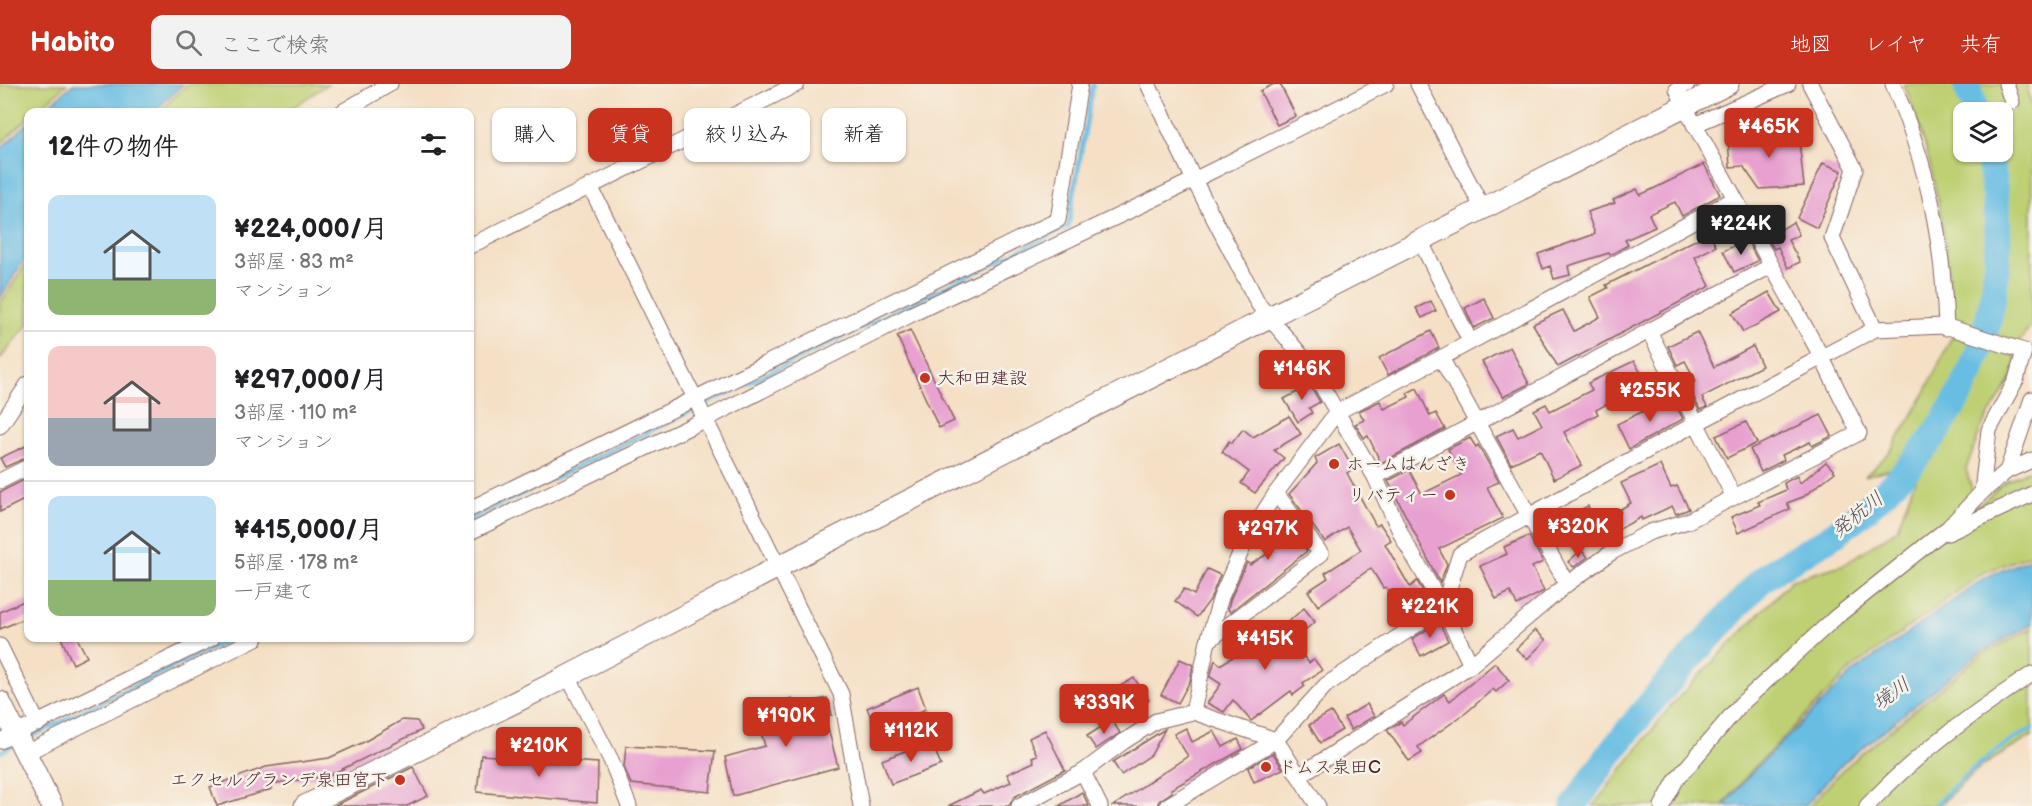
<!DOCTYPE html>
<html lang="ja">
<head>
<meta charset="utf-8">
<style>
	body { margin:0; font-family:"Balsamiq Sans","Klee One",sans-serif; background:#f2f2f2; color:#202124; height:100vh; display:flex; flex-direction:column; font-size:22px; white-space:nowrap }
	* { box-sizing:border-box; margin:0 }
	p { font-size:20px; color:#757577 }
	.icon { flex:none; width:33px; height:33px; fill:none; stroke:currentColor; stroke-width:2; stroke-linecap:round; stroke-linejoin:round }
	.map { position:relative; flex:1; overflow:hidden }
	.sheet { position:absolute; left:24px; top:24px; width:450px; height:534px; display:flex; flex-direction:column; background:#fff; border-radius:12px; box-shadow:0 2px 4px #0004 }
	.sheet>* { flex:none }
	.top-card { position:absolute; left:492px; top:24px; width:570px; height:54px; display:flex; gap:12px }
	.buttons { position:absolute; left:1953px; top:18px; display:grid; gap:12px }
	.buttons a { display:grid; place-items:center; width:60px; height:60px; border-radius:12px; background:#fff; box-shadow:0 2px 4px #0004; font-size:30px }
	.price { position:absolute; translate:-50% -51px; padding:0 14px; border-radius:6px; background:#c8321e; color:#fff; font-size:20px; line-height:39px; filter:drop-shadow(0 2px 3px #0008) }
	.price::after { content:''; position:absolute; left:50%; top:36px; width:18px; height:14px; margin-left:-9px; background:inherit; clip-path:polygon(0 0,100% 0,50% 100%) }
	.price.on { background:#222; color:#fff }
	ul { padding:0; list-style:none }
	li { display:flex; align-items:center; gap:18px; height:150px; padding:0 24px }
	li+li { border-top:2px solid #e0e0e0 }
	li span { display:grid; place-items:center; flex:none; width:168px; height:120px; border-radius:12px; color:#555 }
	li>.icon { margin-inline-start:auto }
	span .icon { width:72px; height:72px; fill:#fffc; stroke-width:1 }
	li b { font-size:26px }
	h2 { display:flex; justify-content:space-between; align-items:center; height:72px; padding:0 24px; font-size:26px }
	.pill { padding:0 21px; border-radius:12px; background:#fff; box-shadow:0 2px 4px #0004; font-size:21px; line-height:54px }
	.pill.on { background:#c8321e; color:#fff }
	header { display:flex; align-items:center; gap:36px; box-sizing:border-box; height:84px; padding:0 30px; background:#c8321e; color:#fff }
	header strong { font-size:28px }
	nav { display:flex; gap:33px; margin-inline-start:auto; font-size:21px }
	.search { width:420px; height:54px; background:#f2f2f2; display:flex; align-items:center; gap:15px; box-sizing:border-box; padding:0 21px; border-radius:12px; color:#757577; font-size:22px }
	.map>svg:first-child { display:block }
	.green { fill:#bed073; stroke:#84784f; stroke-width:1.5; fill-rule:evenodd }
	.water { fill:#67bde3; stroke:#586e87; stroke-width:1.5 }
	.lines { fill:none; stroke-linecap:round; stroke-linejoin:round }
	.stream { stroke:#67bde3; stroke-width:4.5 }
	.river { stroke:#67bde3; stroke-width:27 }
	.building { fill:#e8a0d0 }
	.street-casing { stroke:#866361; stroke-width:17 }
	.secondary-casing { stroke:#866361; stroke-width:23 }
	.street { stroke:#fff; stroke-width:15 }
	.secondary { stroke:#fff; stroke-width:21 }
	.poi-dot { fill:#c8321e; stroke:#f7f3e8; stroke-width:2 }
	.labels { text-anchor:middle; stroke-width:5; stroke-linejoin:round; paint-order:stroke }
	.poi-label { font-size:18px; fill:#4a1f2b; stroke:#f7f3e8; text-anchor:start }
	.water-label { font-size:20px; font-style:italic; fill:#534e62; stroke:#f7f3e8 }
</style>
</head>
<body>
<header>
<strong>Habito</strong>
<div class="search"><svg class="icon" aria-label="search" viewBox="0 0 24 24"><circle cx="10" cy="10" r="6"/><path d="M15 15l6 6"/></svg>ここで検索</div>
<nav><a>地図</a><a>レイヤ</a><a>共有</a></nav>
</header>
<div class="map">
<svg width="2032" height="722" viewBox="0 0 2032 722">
	<rect width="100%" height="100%" fill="#f7f3e8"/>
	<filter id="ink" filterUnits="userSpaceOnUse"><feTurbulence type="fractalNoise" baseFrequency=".0167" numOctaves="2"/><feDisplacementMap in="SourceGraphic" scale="12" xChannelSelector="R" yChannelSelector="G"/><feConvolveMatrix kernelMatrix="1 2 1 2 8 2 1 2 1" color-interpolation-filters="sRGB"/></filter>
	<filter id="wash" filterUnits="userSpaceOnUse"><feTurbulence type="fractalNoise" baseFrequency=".008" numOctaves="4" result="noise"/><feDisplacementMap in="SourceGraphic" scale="24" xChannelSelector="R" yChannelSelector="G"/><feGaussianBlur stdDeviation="1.35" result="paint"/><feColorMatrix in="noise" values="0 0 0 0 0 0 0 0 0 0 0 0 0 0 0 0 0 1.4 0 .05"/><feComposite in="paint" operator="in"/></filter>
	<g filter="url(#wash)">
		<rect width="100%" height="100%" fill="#f5e0c6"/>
		<g class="green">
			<path d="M0,0H67L35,28H28V34L0,60Z"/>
			<path d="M188,0H328L286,28H159Z"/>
			<path d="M1904,0H2027L2032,26V241L2019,258L1952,238C1948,156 1935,76 1904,0ZM1964,28H2002V68H1964Z"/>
			<path d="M28,176V240L0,275V220Z"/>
			<path d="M1952,252L1975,259L1941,325L1904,381L1865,392L1890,368L1922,315Z"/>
			<path d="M1993,264L2017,273L2012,294L1982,342L1966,385L1977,423L2006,397L2032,385V470L1983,489L1851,585L1752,686L1722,722H1593L1674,618L1792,496L1845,480L1897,445L1915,396L1969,315Z"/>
			<path d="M2032,544V652L1980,683L1938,722H1810L1842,686L1981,571Z"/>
		</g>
		<g class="water">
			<path d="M73,0H183L154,28H41Z"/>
			<path d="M28,39V169L0,214V65Z"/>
			<path d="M2032,474V540L1979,569L1839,683L1805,722H1724L1753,687L1853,588L1986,493Z"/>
		</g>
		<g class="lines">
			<g class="stream">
				<path d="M470,435L1068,143L1093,0"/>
				<path d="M24,656L232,554"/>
				<path d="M0,668L14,661"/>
				<path d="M1934,722C1963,692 1995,664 2032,645"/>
			</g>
			<g class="river">
				<path d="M1966,0L1976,28"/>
				<path d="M1574,722C1614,659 1665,600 1716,546C1731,530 1746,511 1762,496C1783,478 1812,466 1835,450C1963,355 2023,227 1988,68"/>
			</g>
		</g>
		<g id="blocks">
			<g class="building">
				<path d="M1274,0H1280L1296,32L1277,41L1260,7Z"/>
				<path d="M1798,48L1804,102L1759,105L1743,82L1730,83L1728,55Z"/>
				<path d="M1823,79L1842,87L1817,144L1797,134Z"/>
				<path d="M1704,80L1720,111L1682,132L1675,118L1649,130L1655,143L1625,156L1628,161L1610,171L1609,169L1568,182L1570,191L1554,195L1550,182L1543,185L1538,170L1595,150L1587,128L1615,119L1613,116L1637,105L1640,111L1655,104Z"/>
				<path d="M1793,138L1799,151L1788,156L1800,178L1788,184L1778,163L1774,165L1767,154Z"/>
				<path d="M1709,149L1716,162L1695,173L1710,202L1558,283L1533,240L1563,226L1574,247L1600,233L1590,213L1608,204L1606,201Z"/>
				<path d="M1747,156L1758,177L1734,188L1723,167Z"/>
				<path d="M1769,208L1781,228L1743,248L1732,229Z"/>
				<path d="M1484,214L1494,234L1474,244L1465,224Z"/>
				<path d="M1431,217L1436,227L1422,234L1416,224Z"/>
				<path d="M910,246L954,337L939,344L897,252Z"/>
				<path d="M1431,247L1439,264L1388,291L1379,274Z"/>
				<path d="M1697,248L1714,283L1753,262L1762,282L1702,313L1707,323L1700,326L1688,301L1696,297L1685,277L1677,281L1668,262Z"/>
				<path d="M1510,263L1529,300L1503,313L1482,278Z"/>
				<path d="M1634,277L1646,298L1596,326L1598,330L1564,348L1582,381L1554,395L1540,366L1511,380L1496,352L1513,344L1518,353L1542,341L1534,326L1546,320L1550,327L1592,306L1588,299Z"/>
				<path d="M1306,294L1320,318L1309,324L1312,329L1298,338L1284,315L1301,306L1297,299Z"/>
				<path d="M1417,304L1430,332L1436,329L1445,345L1381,379L1368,352L1364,354L1355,340L1364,336L1359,327L1380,317L1384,325L1409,313L1407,309Z"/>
				<path d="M1672,313L1683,335L1629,365L1617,340Z"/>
				<path d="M1821,331L1832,352L1812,362L1810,358L1782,371L1784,376L1761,388L1750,365Z"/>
				<path d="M1289,332L1301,350L1274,366L1284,374L1255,409L1241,399L1249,388L1222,368L1229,357L1232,359L1243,345L1253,353Z"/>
				<path d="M1746,338L1757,359L1727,374L1716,352Z"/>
				<path d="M1470,354L1476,363L1478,361L1499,398L1487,403L1503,434L1439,465L1447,480L1440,499L1388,397L1409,386L1422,410L1461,391L1448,365Z"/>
				<path d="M1339,360L1353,385L1347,389L1376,442L1380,440L1391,456L1385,460L1410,503L1417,497L1428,516L1409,530L1386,503L1383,504L1371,484L1318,522L1308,507L1328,494L1325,489L1361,466L1347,443L1325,458L1289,410L1317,379L1315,374Z"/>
				<path d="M28,361V373L5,383L0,374Z"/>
				<path d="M1826,378L1835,388L1803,413L1787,419L1790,425L1738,449L1731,433L1760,421L1758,418L1786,406L1784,399L1797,392L1800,399Z"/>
				<path d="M1660,381L1671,404L1677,402L1689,425L1676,430L1672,422L1642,436L1641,433L1614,448L1609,439L1621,428L1619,426L1631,419L1621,399Z"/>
				<path d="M28,394V414L0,428V408Z"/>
				<path d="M1588,422L1597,440L1556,461L1546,442Z"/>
				<path d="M1281,433L1307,467L1230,528L1228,525L1230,516L1247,478L1250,481L1270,468L1259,454L1264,446Z"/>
				<path d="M1529,452L1543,478L1532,483L1544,507L1517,521L1510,508L1496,515L1480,482L1507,470L1504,463Z"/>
				<path d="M1581,466L1588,473L1574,483L1568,478Z"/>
				<path d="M1207,485L1220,491L1210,516L1197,533L1175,517L1184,505L1194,511Z"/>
				<path d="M28,515V533L0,545V528Z"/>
				<path d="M1304,524L1315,538L1291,557L1309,579L1314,575L1322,586L1303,599L1305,602L1293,611L1291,607L1251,637L1233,616L1224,628L1207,619L1221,600L1210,593L1215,576L1220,581L1253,560L1257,565Z"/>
				<path d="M1439,538L1448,557L1421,572L1412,555Z"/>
				<path d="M1535,546L1546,556L1527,575L1516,565Z"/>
				<path d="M61,554H77L87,573L73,580Z"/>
				<path d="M1180,575L1193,581L1190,597L1178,619L1161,611Z"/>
				<path d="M1495,579L1509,596L1496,608L1493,605L1467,628L1418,663L1422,669L1409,677L1387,646L1401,638L1403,641L1444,610L1450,617Z"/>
				<path d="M1134,594L1149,616L1118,635L1103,612Z"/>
				<path d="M918,603L926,625L876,646L867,624Z"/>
				<path d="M792,614L794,621L827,614L832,631L825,632L838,683L733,712L725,673L765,662L758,638L772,634L768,622Z"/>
				<path d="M1367,620L1374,632L1351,646L1344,634Z"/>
				<path d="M1331,628L1342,646L1320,659L1309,641Z"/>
				<path d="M402,636L417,637L422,646L328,692L270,700L272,705L217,722L210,703L266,683L329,674L364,658Z"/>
				<path d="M1112,636L1120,649L1096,665L1087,652Z"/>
				<path d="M1186,644L1192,658L1214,647L1223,663L1238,655L1243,665L1171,705L1172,708L1159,717L1157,722H1113L1188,672L1174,650Z"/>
				<path d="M1165,645L1151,671L1121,691L1113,678Z"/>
				<path d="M1045,646L1065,686L1014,713L1009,722H948L981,706L984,710L1011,698L1007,690L1034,678L1032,673L1037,671L1029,654Z"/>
				<path d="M931,657L941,681L891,700L882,676Z"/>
				<path d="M626,662L715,667L710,708L631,700L624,683Z"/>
				<path d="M1273,669L1283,685L1254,698L1248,684Z"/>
				<path d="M481,671L598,679L597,719L477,708Z"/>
				<path d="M413,683L428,712L407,722H334Z"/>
				<path d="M1082,708L1089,722H1059Z"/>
			</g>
		</g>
	</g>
	<g filter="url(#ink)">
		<use href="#blocks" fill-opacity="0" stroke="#866361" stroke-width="1.5"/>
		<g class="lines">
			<defs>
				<g id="street">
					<path d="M1148,0L1194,96L1259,221L1310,282L1375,393L1404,456L1443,523L1471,581L1300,691"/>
					<path d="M1418,0L1483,125"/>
					<path d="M1687,0L1677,5L1685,23L1821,272L1859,349L1734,413"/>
					<path d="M1810,0L1855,85L1832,154L1875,245"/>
					<path d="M1893,0C1928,84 1943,153 1946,244"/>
					<path d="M2006,0L2012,18"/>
					<path d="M342,28L390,0"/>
					<path d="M1694,41L1788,0"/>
					<path d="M590,102L841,610L861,722"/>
					<path d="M1421,158L1470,257"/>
					<path d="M470,162L797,0"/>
					<path d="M1441,274L1567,500L1471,581"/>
					<path d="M2032,315L2007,387L2032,376"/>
					<path d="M0,342L28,300"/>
					<path d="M1375,393L1771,182"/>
					<path d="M0,397L28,383"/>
					<path d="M1982,408L2007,387"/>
					<path d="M470,425L1058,136L1080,0"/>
					<path d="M470,448L704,336L914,229L1194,96L1386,0"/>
					<path d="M1948,449L2032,410"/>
					<path d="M1567,500L1612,468L1650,448L1688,437L1734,413L1649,247"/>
					<path d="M1208,557L1321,470L1276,409"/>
					<path d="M0,562L38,640"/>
					<path d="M568,592L611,676L629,722"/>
					<path d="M1193,628L1208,557L1221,513L1246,456L1276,409L1337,328L1441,274L1734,115"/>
					<path d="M0,657L212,554"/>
					<path d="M26,669L256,554"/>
					<path d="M1083,688L1100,722"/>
					<path d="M1019,722L1083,688L1123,658L1156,637L1193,628L1276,656"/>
					<path d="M1167,722L1276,656"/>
					<path d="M1318,722L1276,656L1326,601L1443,523L1460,470L1695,340L1875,245L1945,242L2024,267L2016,296L1989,346L1982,408L1949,443L1836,533L1741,620L1676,696L1662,722"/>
					<path d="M1867,722C1916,670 1973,629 2032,590"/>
				</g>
				<g id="secondary">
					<path d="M0,618L52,722"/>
					<path d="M305,722L568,592L778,483L1728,0"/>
				</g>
			</defs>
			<use href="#street" class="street-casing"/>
			<use href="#secondary" class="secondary-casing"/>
			<use href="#street" class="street"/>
			<use href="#secondary" class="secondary"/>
		</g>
	</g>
	<g class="poi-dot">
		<circle cx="925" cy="294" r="6"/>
		<circle cx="1334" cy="380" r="6"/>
		<circle cx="1450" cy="411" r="6"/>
		<circle cx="1266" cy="683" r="6"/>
		<circle cx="400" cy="696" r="6"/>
	</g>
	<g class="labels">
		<g class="poi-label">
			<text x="937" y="300">大和田建設</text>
			<text x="1346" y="386">ホームはんざき</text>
			<text x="1438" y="417" text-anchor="end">リバティー</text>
			<text x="1278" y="689">ドムス泉田C</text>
			<text x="388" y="702" text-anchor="end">エクセルグランデ泉田宮下</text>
		</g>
		<g class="water-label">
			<text transform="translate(1857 430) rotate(-39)" y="7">発杭川</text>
			<text transform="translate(1891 609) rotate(-35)" y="7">境川</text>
		</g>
	</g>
</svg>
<div class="buttons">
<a><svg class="icon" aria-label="layers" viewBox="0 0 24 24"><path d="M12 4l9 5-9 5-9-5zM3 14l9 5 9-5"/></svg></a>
</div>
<b class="price" style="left:1769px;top:75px">¥465K</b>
<b class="price on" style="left:1741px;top:172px">¥224K</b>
<b class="price" style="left:1302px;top:317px">¥146K</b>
<b class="price" style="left:1650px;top:339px">¥255K</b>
<b class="price" style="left:1578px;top:475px">¥320K</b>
<b class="price" style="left:1268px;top:477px">¥297K</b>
<b class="price" style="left:1430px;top:555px">¥221K</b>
<b class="price" style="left:1265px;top:587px">¥415K</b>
<b class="price" style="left:1104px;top:651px">¥339K</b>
<b class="price" style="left:786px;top:664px">¥190K</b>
<b class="price" style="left:911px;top:679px">¥112K</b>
<b class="price" style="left:539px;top:694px">¥210K</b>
<div class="top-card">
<a class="pill">購入</a>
<a class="pill on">賃貸</a>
<a class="pill">絞り込み</a>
<a class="pill">新着</a>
</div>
<section class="sheet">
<h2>12件の物件<svg class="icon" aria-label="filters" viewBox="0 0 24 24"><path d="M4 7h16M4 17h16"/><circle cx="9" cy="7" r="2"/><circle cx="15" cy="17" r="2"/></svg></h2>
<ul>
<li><span style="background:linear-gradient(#bfe0f5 70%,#8fb573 0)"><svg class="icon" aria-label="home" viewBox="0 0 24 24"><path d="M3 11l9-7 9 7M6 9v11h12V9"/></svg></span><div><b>¥224,000/月</b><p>3部屋 · 83 m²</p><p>マンション</p></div></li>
<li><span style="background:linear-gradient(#f6c9c9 60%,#9aa5b1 0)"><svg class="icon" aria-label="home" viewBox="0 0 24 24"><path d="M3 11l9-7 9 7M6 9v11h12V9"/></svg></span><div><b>¥297,000/月</b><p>3部屋 · 110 m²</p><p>マンション</p></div></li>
<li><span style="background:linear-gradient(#bfe0f5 70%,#8fb573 0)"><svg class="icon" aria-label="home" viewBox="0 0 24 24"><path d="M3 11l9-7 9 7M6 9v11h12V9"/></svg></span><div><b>¥415,000/月</b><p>5部屋 · 178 m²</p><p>一戸建て</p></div></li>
</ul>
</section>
</div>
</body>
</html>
